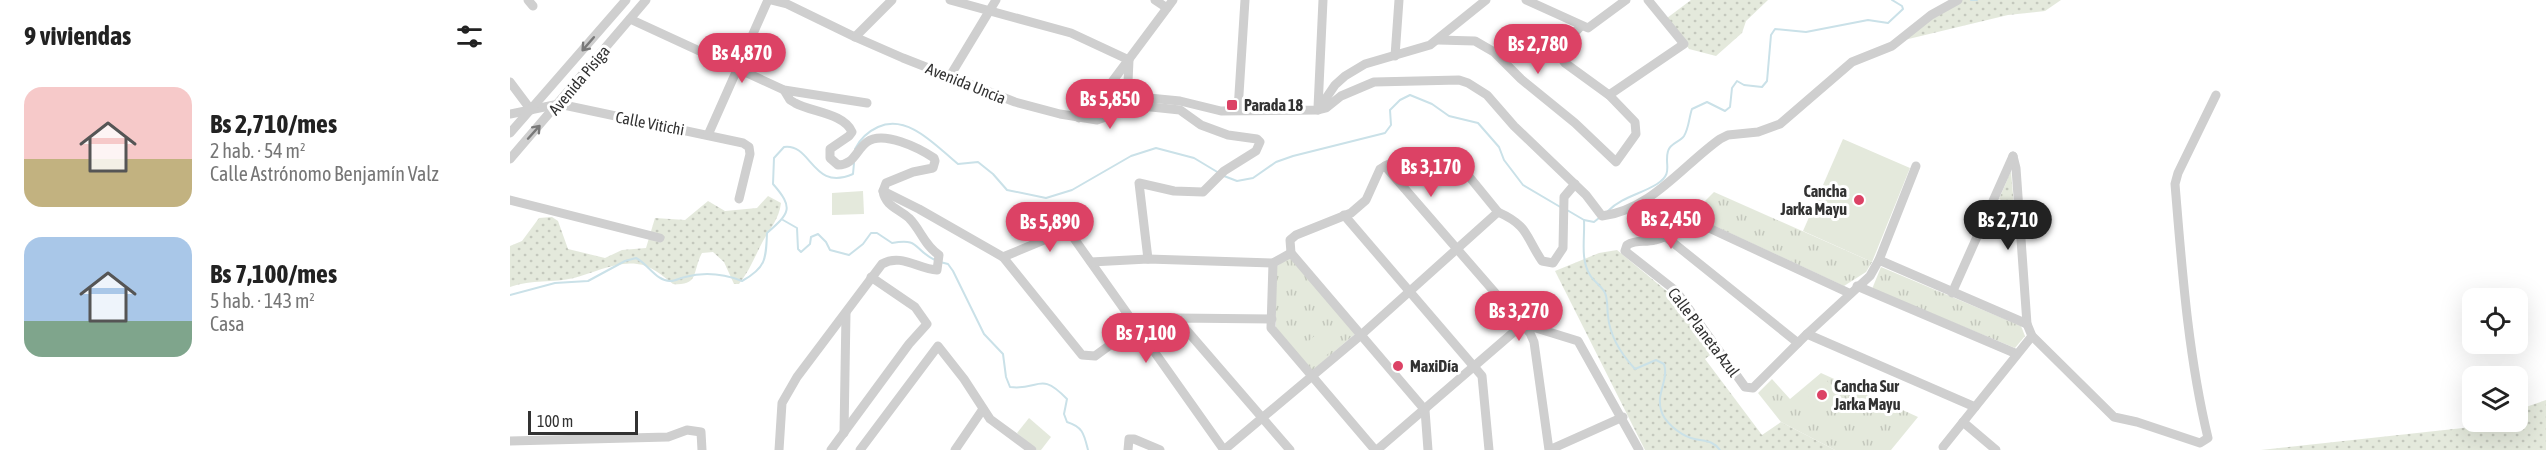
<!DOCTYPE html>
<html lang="es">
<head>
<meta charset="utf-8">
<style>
	body { margin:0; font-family:"Asap Condensed",sans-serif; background:#f6f6f6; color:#222; height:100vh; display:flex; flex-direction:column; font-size:22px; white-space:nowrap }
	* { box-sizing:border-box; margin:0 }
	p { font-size:20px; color:#767676 }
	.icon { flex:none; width:33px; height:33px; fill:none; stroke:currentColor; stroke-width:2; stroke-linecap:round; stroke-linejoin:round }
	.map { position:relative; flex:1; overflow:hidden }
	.drawer { display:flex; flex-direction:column; background:#fff; width:510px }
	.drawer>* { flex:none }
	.fabs { position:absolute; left:1952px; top:288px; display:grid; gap:12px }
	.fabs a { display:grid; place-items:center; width:66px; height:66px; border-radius:12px; background:#fff; box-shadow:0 6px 24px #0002; font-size:30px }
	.scale { position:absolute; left:18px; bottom:15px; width:110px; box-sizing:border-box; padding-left:6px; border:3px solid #323232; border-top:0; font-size:16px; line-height:21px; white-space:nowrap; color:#323232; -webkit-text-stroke:4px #fff; paint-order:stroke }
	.price { position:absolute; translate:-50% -51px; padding:0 14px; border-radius:21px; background:#dc4265; color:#fff; font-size:20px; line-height:39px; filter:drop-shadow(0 2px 3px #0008) }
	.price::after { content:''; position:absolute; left:50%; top:36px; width:18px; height:14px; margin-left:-9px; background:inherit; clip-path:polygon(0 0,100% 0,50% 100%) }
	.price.on { background:#222; color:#fff }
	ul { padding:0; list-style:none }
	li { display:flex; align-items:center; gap:18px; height:150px; padding:0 24px }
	li span { display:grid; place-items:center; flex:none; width:168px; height:120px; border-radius:18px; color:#555 }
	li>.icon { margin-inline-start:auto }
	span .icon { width:72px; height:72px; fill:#fffc; stroke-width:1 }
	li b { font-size:26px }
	h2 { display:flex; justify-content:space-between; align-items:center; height:72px; padding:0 24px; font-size:26px }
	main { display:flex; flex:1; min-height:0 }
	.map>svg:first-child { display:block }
	.grass { fill:url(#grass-dots) }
	.park { fill:url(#park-tufts) }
	.pitch { fill:#e4e9dc }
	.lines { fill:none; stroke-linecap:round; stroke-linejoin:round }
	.stream { stroke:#cae1e8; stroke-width:2 }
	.minor { stroke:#cfcfcf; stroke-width:9 }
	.oneway { stroke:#797979 }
	.poi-dot { fill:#dc4265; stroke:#fff; stroke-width:2 }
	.labels { text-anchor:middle; stroke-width:6; stroke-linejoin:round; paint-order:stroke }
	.street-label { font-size:16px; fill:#323232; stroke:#fff }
	.poi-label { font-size:16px; font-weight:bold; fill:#323232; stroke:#fff; text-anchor:start }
</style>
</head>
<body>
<main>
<section class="drawer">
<h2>9 viviendas<svg class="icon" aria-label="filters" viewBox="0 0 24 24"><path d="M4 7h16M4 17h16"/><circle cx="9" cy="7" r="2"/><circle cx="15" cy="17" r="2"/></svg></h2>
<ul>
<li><span style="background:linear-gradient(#f6c9c9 60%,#c2b280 0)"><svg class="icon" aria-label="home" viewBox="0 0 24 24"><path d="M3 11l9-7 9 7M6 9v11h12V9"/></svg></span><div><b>Bs 2,710/mes</b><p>2 hab. · 54 m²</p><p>Calle Astrónomo Benjamín Valz</p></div></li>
<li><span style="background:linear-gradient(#a9c7e8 70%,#7fa58c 0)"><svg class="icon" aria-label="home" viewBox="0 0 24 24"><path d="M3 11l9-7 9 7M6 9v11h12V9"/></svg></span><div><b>Bs 7,100/mes</b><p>5 hab. · 143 m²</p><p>Casa</p></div></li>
</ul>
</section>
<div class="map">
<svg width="2036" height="450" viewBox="0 0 2036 450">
	<defs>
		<pattern id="grass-dots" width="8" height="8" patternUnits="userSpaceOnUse" patternTransform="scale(1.5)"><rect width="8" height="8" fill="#e4e9dc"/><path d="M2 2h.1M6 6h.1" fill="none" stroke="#c4c8bd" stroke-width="1.8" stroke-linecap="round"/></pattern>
		<pattern id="park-tufts" width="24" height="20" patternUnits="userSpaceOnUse" patternTransform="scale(1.5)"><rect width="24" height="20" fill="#e4e9dc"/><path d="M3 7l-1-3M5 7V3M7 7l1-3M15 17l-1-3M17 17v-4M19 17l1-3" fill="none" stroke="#c4c8bd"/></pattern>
	</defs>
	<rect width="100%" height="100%" fill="#fff"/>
	<g class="grass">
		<path d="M1181,0H1258L1236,21L1232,33L1206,56L1179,49L1157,18Z"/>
		<path d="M1450,0H1551L1535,11L1498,15L1386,42Z"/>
		<path d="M1501,171L1504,206L1489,199Z"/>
		<path d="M258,196L271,203C269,219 261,227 253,241C245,256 240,270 229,284H224L214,262L203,252L192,253C182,271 190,286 163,284C153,276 141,265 127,264C106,261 84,273 64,278C43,283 22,279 0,287V246L12,241L29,218L42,217L48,221L58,249L95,258L112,250L136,248L145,218L175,220L198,201L215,211L247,208Z"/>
		<path d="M1107,250L1159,293L1204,352L1195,359L1252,435L1271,422L1325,450H1135L1045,271L1089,253Z"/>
		<path d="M2036,400V450H1751L1953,428L1972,422H2007V410Z"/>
	</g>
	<g class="park">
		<path d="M1204,192L1362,262L1356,272L1334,286L1181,215Z"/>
		<path d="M780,256L846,333L802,371L766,328V267Z"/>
		<path d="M1371,267L1511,326L1515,336L1505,348L1362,289Z"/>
		<path d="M1311,373L1408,417L1381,450H1325L1271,422L1248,393L1262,379L1280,399Z"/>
	</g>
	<g class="pitch">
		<path d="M1333,139L1400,168L1362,262L1293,231Z"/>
		<path d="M353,191L354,214L322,215V193Z"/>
		<path d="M812,329L827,346L803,367L788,351Z"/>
		<path d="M1313,378L1330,391L1312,413L1295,400Z"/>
		<path d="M519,418L541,437L531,450H527L507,433Z"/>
	</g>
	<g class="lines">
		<g class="stream">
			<path d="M1461,0H1467"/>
			<path d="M345,149C350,139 357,132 368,127C398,113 427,147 448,164L468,162L483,174L497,190L536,198L562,190L621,156L646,148L684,158L709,173"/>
			<path d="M714,176L727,181L743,178L766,162L783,156L875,133L881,125L880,110L890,100L900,95L922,104L939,116L968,123L989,147L994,160L1013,185L1052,208"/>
			<path d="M1057,210L1074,220L1084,222L1089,218"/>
			<path d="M1098,211C1112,197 1131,194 1147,184C1164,173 1154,165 1158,151C1160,143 1170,142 1174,136C1179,128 1179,117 1182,109L1197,102L1215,111L1220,107L1222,88L1227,81L1234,85L1252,87L1257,81L1261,35L1265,29L1296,32L1358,20L1378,23L1393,9L1392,6L1382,0"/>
			<path d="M273,220L287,228L288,249L291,252L300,244L301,237L308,234L316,242L320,250L339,255L353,244L361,233H367L382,243C411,238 402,249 425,260"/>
			<path d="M1074,220C1075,238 1070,259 1080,275C1084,282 1092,286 1095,293C1098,299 1097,309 1098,316C1100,337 1111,354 1125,369L1146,360L1154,364C1159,380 1146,393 1151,410C1154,422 1169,434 1181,438C1193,442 1202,439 1210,450"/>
			<path d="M430,262L438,264L443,271L474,334L493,354L496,377L500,387C530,391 529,370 557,399L554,414L557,422C573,427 574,434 578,450"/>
			<path d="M0,295L45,283L78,281L115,261L126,258C138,264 147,282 161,281C165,281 170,278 175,277C194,272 214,274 232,281C256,268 256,259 257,233C280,213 284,208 263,184L264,158L274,147C302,143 302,192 343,174L344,163"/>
		</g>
		<g class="minor">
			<path d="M18,0L23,6"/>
			<path d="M261,0L277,4L345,37L393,58L505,102L550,114L587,120L610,112L617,104L639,98L670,101L711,111L808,110L816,108L831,96L864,82L949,80L958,83L977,95L1004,126L1076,195L1092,216C1141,210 1172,166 1210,139L1218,135L1248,132L1270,124L1342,62L1382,46L1421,15L1448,0"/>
			<path d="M440,0L561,33L619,60L617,104"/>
			<path d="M645,0L657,8"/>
			<path d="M1016,0L1078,28L1116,0"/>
			<path d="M120,19L274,90L357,103"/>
			<path d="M345,37L382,0"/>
			<path d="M928,40L965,41L984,52L1011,79L1065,123L1106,162L1126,134L1125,122L1099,95L1055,63L1049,55L1050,49L1071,26"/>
			<path d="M885,56L889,0"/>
			<path d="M440,76L486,0"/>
			<path d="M0,82L21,110"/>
			<path d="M1099,95L1174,44L1138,0"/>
			<path d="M622,105L670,110L691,125L718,135L747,139L750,142L746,151L714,171L693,192L664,191L629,183L638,259"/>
			<path d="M808,108L813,0"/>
			<path d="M728,110L735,0"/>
			<path d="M808,110L825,85L835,76L855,64L920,45L976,0"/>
			<path d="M0,114L49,104L233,143L239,147L240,154L229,199"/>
			<path d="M569,118L587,102L663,0"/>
			<path d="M0,133L116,0"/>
			<path d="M198,135L258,0"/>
			<path d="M1503,156L1506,168L1517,324L1522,336L1604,417L1627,422L1690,443L1698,438C1678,355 1672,269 1665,184L1668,173L1706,95"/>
			<path d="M0,159L136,0"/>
			<path d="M875,166L1020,333L1024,342L1039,450L1113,417"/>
			<path d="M373,191L409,209L493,257L572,355L585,356L626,326L666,318"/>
			<path d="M0,200L150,238"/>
			<path d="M834,215L972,376L979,450"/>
			<path d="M1156,237L1288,343"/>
			<path d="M493,257L558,230L714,450"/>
			<path d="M1369,260L1517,324"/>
			<path d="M581,262L638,259L763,263L781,253"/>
			<path d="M763,263L761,328L865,450"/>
			<path d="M1347,286L1507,354"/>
			<path d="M1339,293L1184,221C1171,228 1159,237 1145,240C1135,243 1127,239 1117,245L1115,251L1166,291L1235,387L1243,388L1297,334L1360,276L1369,260L1406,166"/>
			<path d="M1442,293L1503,156"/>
			<path d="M762,319L666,318L780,450"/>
			<path d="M1297,334L1465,407"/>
			<path d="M1453,422L1486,450"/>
			<path d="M334,433L336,313"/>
			<path d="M0,441L158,437L177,430L191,432L192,450"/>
			<path d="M1433,447L1522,336"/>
			<path d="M269,450L272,403L287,377L372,264C391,253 408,269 427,270L429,255C414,245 411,230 399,218C389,209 375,206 373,191L376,183L403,172L423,168L425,161L424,158C409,148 373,130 357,142C346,150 344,165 328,165L320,158V149L339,136L342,132C334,113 301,112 285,103L280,100L274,90"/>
			<path d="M321,450L399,344L417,324L405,307L361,277"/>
			<path d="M350,450L428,346L454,379L480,419L522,450"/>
			<path d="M445,450L473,409"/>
			<path d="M618,450L619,439H624L650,450"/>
			<path d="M714,450L851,335L988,212C1019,226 1015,236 1032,261L1043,263L1053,248L1054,197L1065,184"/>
			<path d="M867,450L1013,324L1068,341L1129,450"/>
			<path d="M918,450L915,410L781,253L780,240L786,235L841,213L856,200L870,169L875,166L887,160L930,152L944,158L988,212"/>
		</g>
	</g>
	<defs><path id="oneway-shaft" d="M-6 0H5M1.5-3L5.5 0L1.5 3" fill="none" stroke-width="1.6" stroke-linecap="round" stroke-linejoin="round" transform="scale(1.5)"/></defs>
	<g class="oneway">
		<use href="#oneway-shaft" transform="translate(78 44) rotate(131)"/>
		<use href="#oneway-shaft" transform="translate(24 132) rotate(-48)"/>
	</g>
	<g class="poi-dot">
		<rect x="716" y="99" width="12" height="12" rx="3"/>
		<circle cx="1349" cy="200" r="6"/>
		<circle cx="888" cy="366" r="6"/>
		<circle cx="1312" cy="395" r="6"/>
	</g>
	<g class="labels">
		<g class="street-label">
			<text transform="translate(69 80) rotate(-50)" y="6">Avenida Pisiga</text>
			<text transform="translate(456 83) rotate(22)" y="6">Avenida Uncia</text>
			<text transform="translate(140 123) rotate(11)" y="6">Calle Vitichi</text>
			<text transform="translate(1194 332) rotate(53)" y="6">Calle Planeta Azul</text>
		</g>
		<g class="poi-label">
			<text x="734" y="111">Parada 18</text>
			<text x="1337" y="197" text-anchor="end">Cancha<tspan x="1337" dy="18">Jarka Mayu</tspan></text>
			<text x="900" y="372">MaxiDía</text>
			<text x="1324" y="392">Cancha Sur<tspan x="1324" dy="18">Jarka Mayu</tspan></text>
		</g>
	</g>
</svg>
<div class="fabs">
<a><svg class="icon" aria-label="locate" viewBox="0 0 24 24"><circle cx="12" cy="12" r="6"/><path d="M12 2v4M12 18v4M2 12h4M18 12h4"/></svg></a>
<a><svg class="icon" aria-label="layers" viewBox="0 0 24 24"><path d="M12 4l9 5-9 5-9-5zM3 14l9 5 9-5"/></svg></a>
</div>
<div class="scale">100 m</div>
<b class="price" style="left:1028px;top:75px">Bs 2,780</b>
<b class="price" style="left:232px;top:84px">Bs 4,870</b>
<b class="price" style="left:600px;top:130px">Bs 5,850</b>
<b class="price" style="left:921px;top:198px">Bs 3,170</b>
<b class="price" style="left:1161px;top:250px">Bs 2,450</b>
<b class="price on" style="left:1498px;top:251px">Bs 2,710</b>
<b class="price" style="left:540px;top:253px">Bs 5,890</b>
<b class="price" style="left:1009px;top:342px">Bs 3,270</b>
<b class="price" style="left:636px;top:364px">Bs 7,100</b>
</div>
</main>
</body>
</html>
